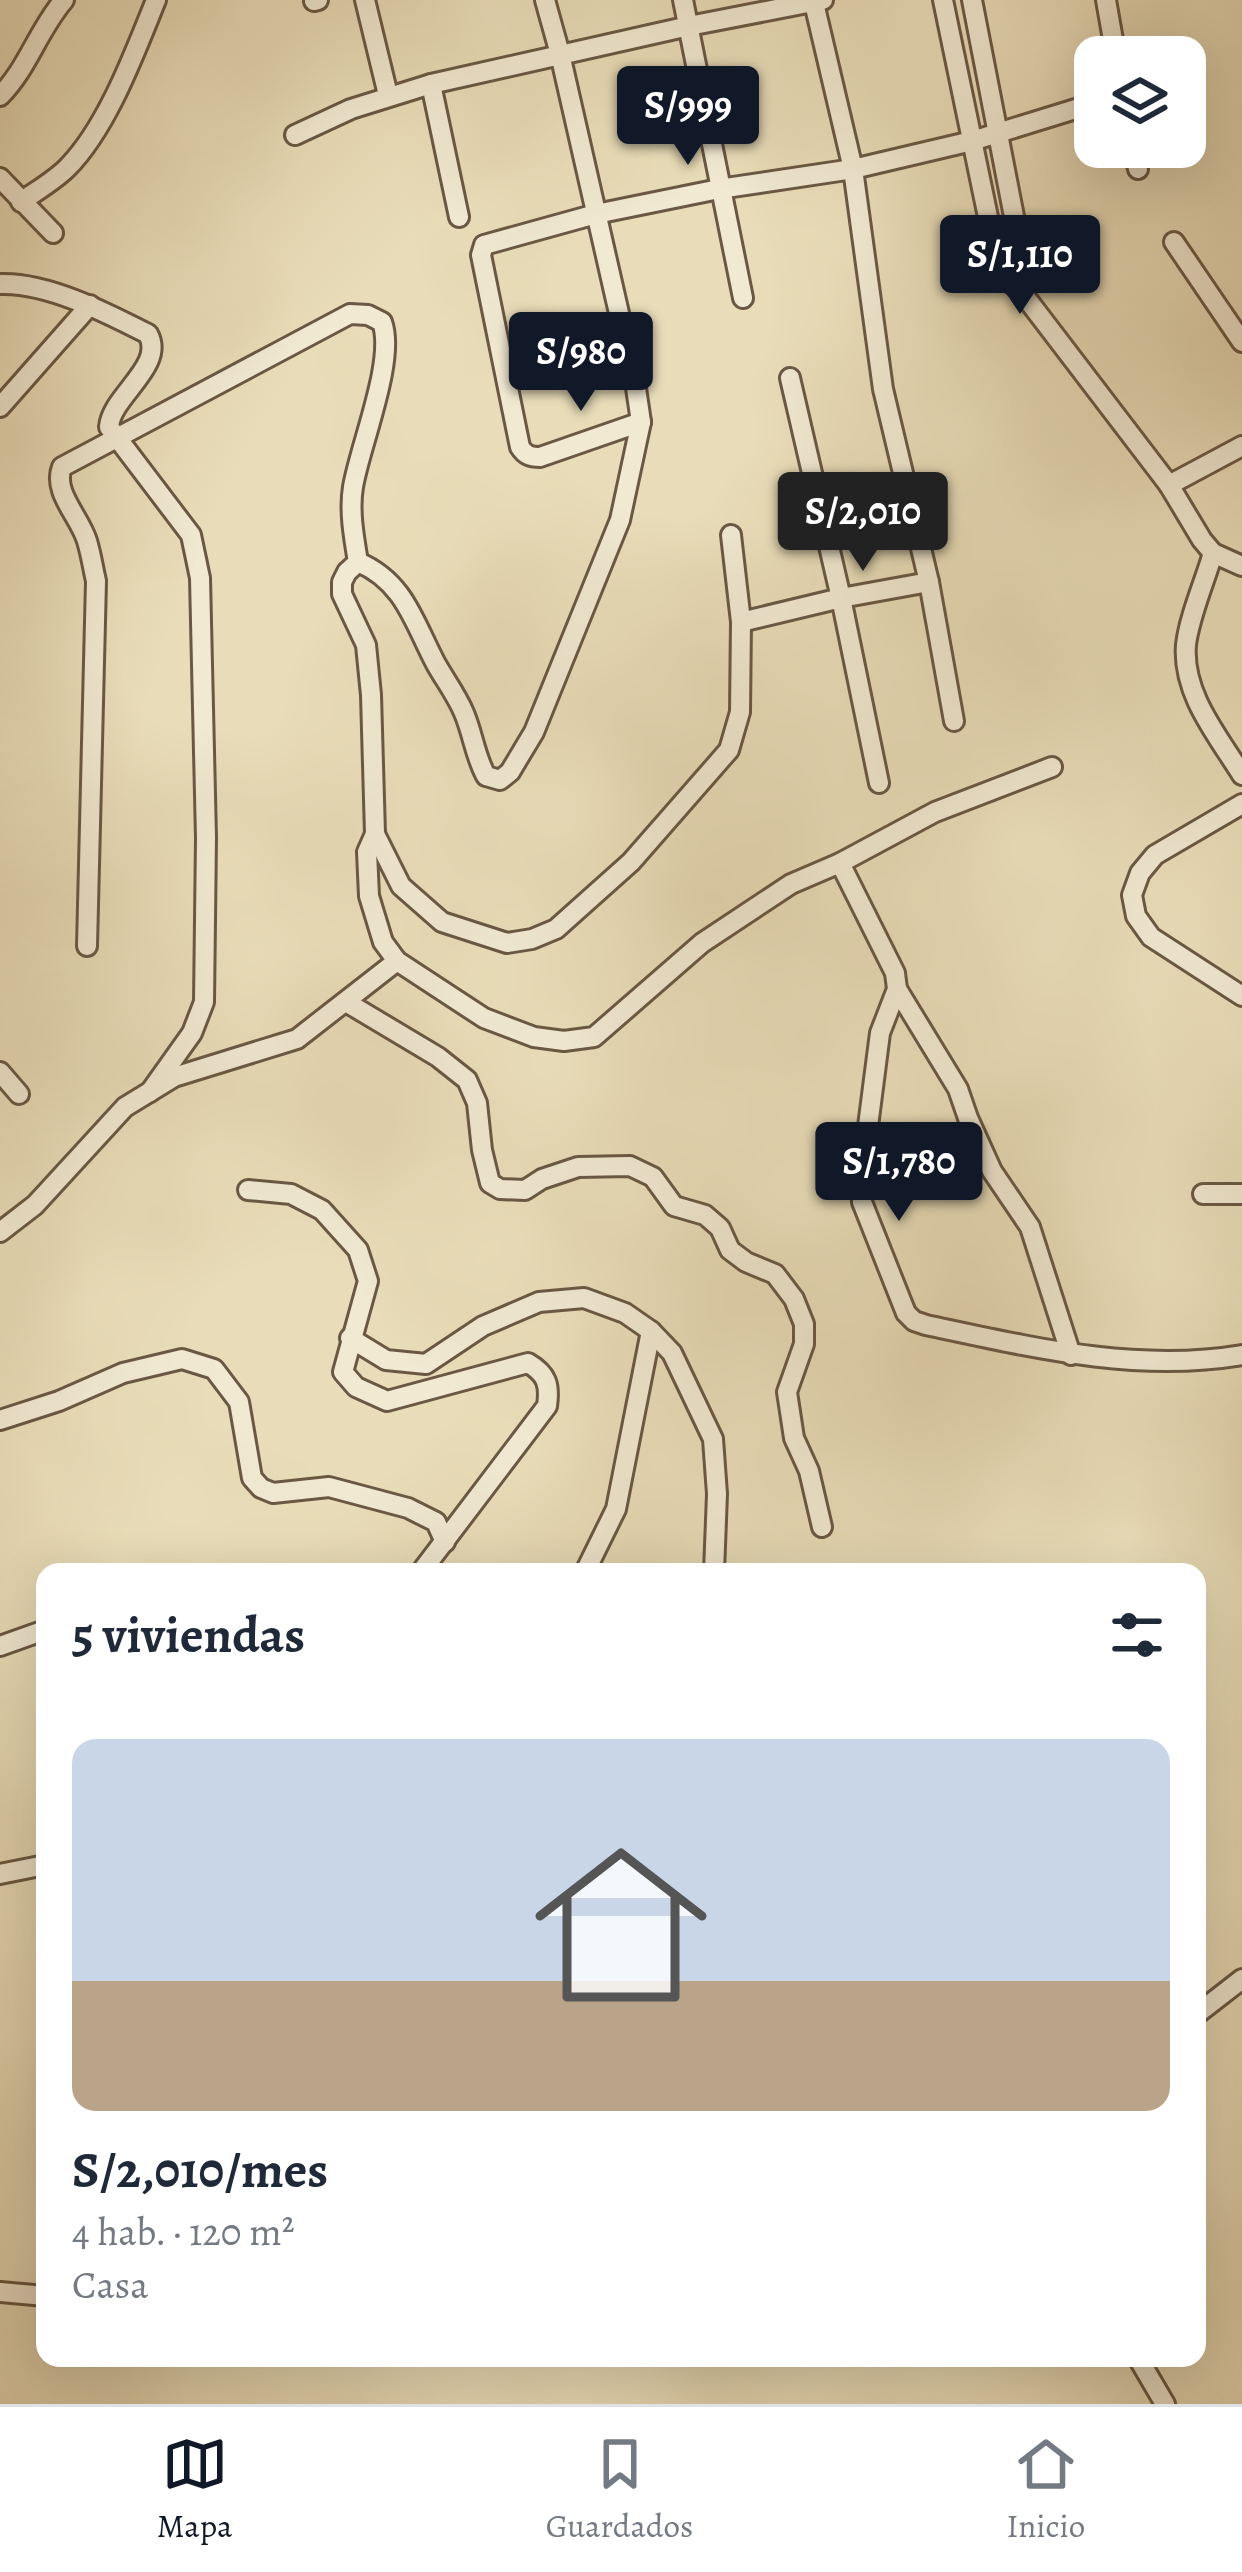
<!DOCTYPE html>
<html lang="es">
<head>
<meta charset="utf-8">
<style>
	body { margin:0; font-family:Alegreya,serif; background:#f6f6f7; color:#1f2937; height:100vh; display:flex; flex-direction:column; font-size:45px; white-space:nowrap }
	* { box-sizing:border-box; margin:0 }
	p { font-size:39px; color:#747a83 }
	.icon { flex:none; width:66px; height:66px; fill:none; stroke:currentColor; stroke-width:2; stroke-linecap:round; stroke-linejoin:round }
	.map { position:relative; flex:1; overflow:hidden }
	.sheet { position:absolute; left:36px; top:1563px; width:1170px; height:804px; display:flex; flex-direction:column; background:#fff; border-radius:24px; box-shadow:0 12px 48px #0002 }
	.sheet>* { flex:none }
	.tools { position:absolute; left:1074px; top:36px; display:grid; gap:24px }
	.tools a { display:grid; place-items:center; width:132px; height:132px; border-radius:24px; background:#fff; box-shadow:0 12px 48px #0002; font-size:60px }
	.price { position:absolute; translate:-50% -102px; padding:0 27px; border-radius:12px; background:#111827; color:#fff; font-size:39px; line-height:78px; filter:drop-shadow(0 3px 6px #0008) }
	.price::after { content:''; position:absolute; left:50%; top:72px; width:36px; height:27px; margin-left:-18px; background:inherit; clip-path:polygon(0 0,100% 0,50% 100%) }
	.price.on { background:#222; color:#fff }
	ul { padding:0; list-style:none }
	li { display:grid; align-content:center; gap:24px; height:636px; padding:0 36px }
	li+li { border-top:3px solid #e0e1e3 }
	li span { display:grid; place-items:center; height:372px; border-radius:24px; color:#555 }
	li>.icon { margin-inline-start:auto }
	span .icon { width:216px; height:216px; fill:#fffc; stroke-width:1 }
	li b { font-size:51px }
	h2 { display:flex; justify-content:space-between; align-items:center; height:144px; padding:0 36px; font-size:51px }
	.tab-bar { display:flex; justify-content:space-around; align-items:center; height:168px; border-top:3px solid #e0e1e3; background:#fff; font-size:33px; color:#747a83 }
	.tab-bar a { display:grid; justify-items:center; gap:6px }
	.tab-bar .on { color:#111827 }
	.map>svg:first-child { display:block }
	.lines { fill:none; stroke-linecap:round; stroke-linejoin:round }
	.minor-casing { stroke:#6a5844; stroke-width:24 }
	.minor { stroke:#f1e9d2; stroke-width:18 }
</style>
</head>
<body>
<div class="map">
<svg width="1242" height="2404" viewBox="0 0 1242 2404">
	<rect width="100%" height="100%" fill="#e9ddb9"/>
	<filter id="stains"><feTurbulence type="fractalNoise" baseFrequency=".00167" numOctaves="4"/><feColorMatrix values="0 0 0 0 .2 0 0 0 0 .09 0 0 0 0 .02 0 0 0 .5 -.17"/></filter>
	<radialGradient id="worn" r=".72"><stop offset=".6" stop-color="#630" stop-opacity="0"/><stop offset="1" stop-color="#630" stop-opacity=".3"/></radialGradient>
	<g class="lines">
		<defs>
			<g id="minor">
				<path d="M365,0L388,95"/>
				<path d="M545,0L560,54L636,388L641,422L620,520L534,732L510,772L500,780L486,776C475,756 473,734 464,713C457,696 445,680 436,664C414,623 405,582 358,562L347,572L342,582V594L366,645L371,695L375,834L401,886L442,922L507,943L532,939L556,929L631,862L729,750L740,712L741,622L731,535"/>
				<path d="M683,0L743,298"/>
				<path d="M943,0L1000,275L1020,290L1024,268L972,0"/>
				<path d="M1106,0L1116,57"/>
				<path d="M314,1L318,0"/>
				<path d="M814,3L853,169L883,389L929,582L954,721"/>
				<path d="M0,96C28,68 38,30 64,0"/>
				<path d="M295,135L351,109L431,84"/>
				<path d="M1133,147L1138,169"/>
				<path d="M0,178L53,233"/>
				<path d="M21,202C36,191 54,181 67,168C107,128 135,52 156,0"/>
				<path d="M459,217L431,84L689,26L823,0"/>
				<path d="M1174,242L1242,342"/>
				<path d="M0,284C47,282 107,313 148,334C166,366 111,396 109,427L191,535L200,578L206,838L204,1002L192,1033L150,1092"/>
				<path d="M1020,290L1169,485L1202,540L1213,553L1242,566"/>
				<path d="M790,378L841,598L879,783"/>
				<path d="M0,407L90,305"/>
				<path d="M641,422L540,457C530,457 525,455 520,447L481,255L484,245L596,214L719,189L853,169L972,141L1095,103"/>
				<path d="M1169,485L1242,446"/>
				<path d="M1213,553C1205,581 1189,617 1186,645C1182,694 1218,736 1242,775"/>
				<path d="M741,622L841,598L929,582"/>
				<path d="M1242,804L1155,855L1140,873L1132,895L1136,916L1151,937L1242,996"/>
				<path d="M375,834L367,852L369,896L383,942L397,961L484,1018L534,1037L564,1041L594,1037L702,943L791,884L840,863L935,812L1052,767"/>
				<path d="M840,863L895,973L897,989L880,1033L863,1165L862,1202L906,1313L914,1321L926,1325C1030,1347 1136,1373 1242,1355"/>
				<path d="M87,946L96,581C93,568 91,554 87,541C80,517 52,492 62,467L350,314L368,315L382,322C396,360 360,445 353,487C349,511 354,538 358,562"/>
				<path d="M897,989L958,1089L968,1118L992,1171L1030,1227L1071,1355"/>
				<path d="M346,1002L438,1057L467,1080L477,1103L482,1150L490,1183L500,1189L525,1190L542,1179L578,1167L630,1166L653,1177L674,1206L705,1215L720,1228L730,1250L746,1262L775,1274L794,1299L804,1324V1344L787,1392L794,1438L809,1471L822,1527"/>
				<path d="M0,1072L19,1094"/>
				<path d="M248,1190L291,1194L322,1210L358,1250L368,1281L343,1372L356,1387L387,1401L528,1363C547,1374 550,1385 547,1406L421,1572"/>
				<path d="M1203,1194H1242"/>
				<path d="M0,1232L35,1205L125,1107L174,1077L297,1039L397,961"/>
				<path d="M350,1338L386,1360L426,1364L483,1326L539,1302L584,1298L625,1313L651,1331L672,1353L713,1439L717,1494L714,1572"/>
				<path d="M0,1420L59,1401L123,1373L182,1359L214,1369L239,1402L252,1478L261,1488L273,1493L329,1487L408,1508L436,1522L445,1542"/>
				<path d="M585,1572L616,1509L651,1331"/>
				<path d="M0,1646L45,1630"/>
				<path d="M0,1874L45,1865"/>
				<path d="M1197,2014L1242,1979"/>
				<path d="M0,2292L45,2296"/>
				<path d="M1138,2358L1165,2404"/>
			</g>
		</defs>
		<use href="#minor" class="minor-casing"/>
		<use href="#minor" class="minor"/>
	</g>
	<rect width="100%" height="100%" filter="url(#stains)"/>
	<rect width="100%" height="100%" fill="url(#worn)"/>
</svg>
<div class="tools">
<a><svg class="icon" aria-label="layers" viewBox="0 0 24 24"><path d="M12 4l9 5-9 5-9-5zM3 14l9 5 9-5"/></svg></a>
</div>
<b class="price" style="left:688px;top:168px">S/999</b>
<b class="price" style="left:1020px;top:317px">S/1,110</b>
<b class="price" style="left:581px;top:414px">S/980</b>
<b class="price on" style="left:863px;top:574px">S/2,010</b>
<b class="price" style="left:899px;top:1224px">S/1,780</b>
<section class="sheet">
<h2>5 viviendas<svg class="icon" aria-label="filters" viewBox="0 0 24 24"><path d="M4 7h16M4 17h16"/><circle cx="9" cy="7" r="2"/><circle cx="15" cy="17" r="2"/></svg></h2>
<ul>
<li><span style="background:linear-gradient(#c9d6e8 65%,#b9a48a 0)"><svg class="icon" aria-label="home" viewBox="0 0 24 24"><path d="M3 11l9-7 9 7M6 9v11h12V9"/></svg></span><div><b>S/2,010/mes</b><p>4 hab. · 120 m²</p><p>Casa</p></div></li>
</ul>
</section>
</div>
<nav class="tab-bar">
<a class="on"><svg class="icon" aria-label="map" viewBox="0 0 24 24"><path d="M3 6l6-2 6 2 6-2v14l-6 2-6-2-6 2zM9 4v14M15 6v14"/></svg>Mapa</a>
<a><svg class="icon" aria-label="saved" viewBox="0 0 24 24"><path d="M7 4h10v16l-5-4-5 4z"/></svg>Guardados</a>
<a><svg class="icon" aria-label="home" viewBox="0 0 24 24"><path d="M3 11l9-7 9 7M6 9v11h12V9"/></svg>Inicio</a>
</nav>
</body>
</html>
